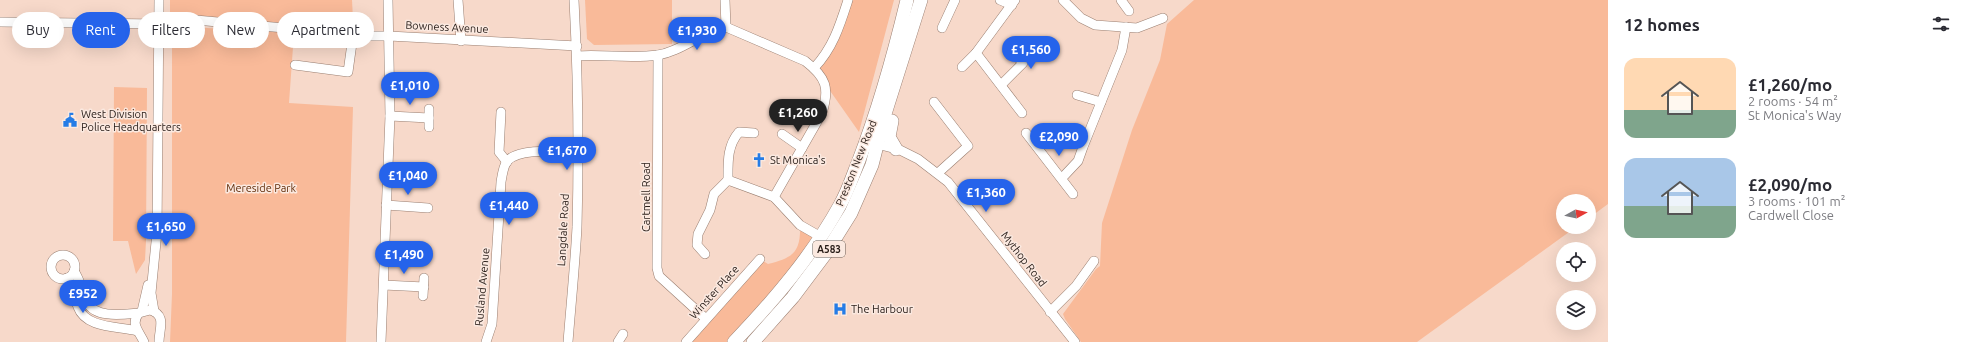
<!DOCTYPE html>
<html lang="en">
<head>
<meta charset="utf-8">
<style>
	body { margin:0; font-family:Ubuntu,sans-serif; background:#f7f7f7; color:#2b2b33; height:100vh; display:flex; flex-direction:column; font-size:15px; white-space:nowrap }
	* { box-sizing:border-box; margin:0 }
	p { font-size:13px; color:#7c7c81 }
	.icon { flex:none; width:22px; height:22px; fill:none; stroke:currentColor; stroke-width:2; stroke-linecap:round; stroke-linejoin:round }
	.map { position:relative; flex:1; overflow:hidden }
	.drawer { display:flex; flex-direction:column; background:#fff; width:360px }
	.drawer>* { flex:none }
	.top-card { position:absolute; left:12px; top:12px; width:380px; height:36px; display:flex; gap:8px }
	.needle { width:26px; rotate:82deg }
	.tools { position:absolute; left:1556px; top:194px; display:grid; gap:8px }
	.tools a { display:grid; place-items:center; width:40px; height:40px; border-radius:50%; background:#fff; box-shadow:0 4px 16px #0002; font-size:20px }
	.price { position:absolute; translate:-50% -34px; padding:0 9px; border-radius:14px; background:#2563eb; color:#fff; font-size:13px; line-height:26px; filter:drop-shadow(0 1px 2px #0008) }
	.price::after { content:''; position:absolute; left:50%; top:24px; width:12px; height:9px; margin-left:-6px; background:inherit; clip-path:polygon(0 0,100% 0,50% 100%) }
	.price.current { background:#222; color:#fff }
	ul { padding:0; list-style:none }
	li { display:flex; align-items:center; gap:12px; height:100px; padding:0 16px }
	li span { display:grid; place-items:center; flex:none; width:112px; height:80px; border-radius:12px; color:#555 }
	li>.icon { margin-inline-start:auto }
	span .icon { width:48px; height:48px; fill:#fffc; stroke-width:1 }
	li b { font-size:17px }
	h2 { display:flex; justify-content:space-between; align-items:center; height:48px; padding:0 16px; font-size:17px }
	.pill { padding:0 14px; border-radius:18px; background:#fff; box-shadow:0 4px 16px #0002; font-size:14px; line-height:36px }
	.pill.current { background:#2563eb; color:#fff }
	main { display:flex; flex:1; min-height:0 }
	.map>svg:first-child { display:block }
	.green { fill:#f9ba99 }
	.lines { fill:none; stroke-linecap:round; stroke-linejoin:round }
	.minor-casing { stroke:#9a7f71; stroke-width:10 }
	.highway-casing { stroke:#9a7f71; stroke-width:14 }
	.minor { stroke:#fff; stroke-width:9 }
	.highway { stroke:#fff; stroke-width:13 }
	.labels { text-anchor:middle; stroke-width:3; stroke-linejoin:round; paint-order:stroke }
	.shield { fill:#fbe9e0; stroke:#675a53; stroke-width:1 }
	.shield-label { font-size:10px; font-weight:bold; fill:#271c17 }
	.street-label { font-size:11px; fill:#271c17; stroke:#fbe9e0 }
	.poi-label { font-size:11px; fill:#271c17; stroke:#fbe9e0; text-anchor:start }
	.park-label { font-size:11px; fill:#632f0c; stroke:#fbe9e0 }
</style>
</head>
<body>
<main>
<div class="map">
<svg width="1608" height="342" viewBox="0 0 1608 342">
	<rect width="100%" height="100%" fill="#f7d9ca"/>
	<g class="green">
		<path d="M170,0H352L353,19L344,29L170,13Z"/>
		<path d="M585,0H672V44L594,45L587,39Z"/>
		<path d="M848,0H894L859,132L814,68L822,59Z"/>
		<path d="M1194,0H1608V204L1589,218V201H1563V227H1576L1417,342H1081L1065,319L1063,314L1096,269L1100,266L1102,223L1132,130L1160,60L1167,24Z"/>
		<path d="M172,26L294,33L289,103L353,107L346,342H170L172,294Z"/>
		<path d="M114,87L147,88L146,241L145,260L136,274L128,241H113Z"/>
		<path d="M800,225L821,237L734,342H686L760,259L768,264C793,258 801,252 800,225Z"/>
	</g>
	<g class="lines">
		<defs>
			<g id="minor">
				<path d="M458,0L461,41"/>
				<path d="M725,0L726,27"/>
				<path d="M1000,0L1012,5"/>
				<path d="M1063,0L1081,18L1095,25L1137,28L1163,18"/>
				<path d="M1121,0L1129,11"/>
				<path d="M174,18L284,28L353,36H389L577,46"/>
				<path d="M0,22L159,24"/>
				<path d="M942,28L955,0"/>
				<path d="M976,53L1022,113"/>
				<path d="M658,55L657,268L659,276L705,318"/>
				<path d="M577,56C603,54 631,59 658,55C682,51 702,32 726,27L805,61C826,77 830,88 822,113L774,197"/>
				<path d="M295,65L348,72L353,36"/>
				<path d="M962,67L976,53L1015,0"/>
				<path d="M814,68C833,48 840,25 848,0"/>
				<path d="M1001,85L1023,63L1012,51"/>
				<path d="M1077,95L1101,102"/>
				<path d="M934,102L968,146L938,173"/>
				<path d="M501,112L499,152L507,162"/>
				<path d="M390,116L429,118"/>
				<path d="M429,127V109"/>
				<path d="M1026,133L1073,194"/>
				<path d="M782,134L802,148"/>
				<path d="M873,143L900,150L918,159L948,182L1075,342"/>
				<path d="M1062,178L1078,161L1083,147L1122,50L1126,27"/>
				<path d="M728,180C728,162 727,146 739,132L754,133"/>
				<path d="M386,205L428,208"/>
				<path d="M705,254L697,245L698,234L710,210L714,194L728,180L774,197L800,225L821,237"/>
				<circle cx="63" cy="267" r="12"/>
				<path d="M74,271C81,281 82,292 87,302C95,319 125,314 139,313"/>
				<path d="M67,278C74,287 74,297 78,307C86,329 119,326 137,331"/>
				<path d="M384,285L424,287"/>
				<path d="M423,296L424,278"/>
				<path d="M142,311L148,285"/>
				<path d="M154,311L151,293L157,232L159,0"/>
				<path d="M1050,312L1076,286L1094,261"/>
				<path d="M144,342C139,331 130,324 139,313L150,310C167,315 159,329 159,342"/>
				<path d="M381,342L390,116L388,0"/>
				<path d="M486,342L492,324L501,182C502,176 503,167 507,161C520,147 561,152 578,152"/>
				<path d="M568,342C571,304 575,265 577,227C579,151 578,76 574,0"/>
				<path d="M618,342L623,334"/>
				<path d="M686,342L760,259"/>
			</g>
			<g id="highway">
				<path d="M892,121L889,137L896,149"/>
				<path d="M734,342C774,300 812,256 840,205C848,191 853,175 859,160C879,108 894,54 907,0"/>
				<path d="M753,342L793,297L826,253L851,213L872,165L885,114L921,0"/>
			</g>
		</defs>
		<use href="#minor" class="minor-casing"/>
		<use href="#highway" class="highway-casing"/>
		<use href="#minor" class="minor"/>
		<use href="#highway" class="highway"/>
	</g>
	<defs>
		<symbol id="civic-bare" viewBox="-9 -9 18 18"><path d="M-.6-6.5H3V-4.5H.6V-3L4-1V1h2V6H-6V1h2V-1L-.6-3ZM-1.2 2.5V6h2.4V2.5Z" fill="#257ce6" stroke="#fbe9e0" stroke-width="2.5" paint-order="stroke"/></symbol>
		<symbol id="church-bare" viewBox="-9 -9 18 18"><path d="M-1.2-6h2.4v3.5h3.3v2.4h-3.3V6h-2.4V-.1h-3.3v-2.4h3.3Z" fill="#257ce6" stroke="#fbe9e0" stroke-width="2.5" paint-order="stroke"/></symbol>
		<symbol id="hospital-bare" viewBox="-9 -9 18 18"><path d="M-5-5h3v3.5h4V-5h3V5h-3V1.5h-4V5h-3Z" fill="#257ce6" stroke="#fbe9e0" stroke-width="2.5" paint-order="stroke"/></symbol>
	</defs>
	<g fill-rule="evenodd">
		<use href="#civic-bare" x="60" y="110" width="20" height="20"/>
		<use href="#church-bare" x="749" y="150" width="20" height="20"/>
		<use href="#hospital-bare" x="830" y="299" width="20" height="20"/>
	</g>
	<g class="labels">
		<rect class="shield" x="813" y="241" width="32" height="16" rx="3"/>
		<g class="shield-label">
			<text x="829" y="253">A583</text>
		</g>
		<g class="street-label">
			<text transform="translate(447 27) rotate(3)" y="4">Bowness Avenue</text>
			<text transform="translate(856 163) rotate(-68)" y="4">Preston New Road</text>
			<text transform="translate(646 197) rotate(-90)" y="4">Cartmell Road</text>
			<text transform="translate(563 230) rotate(-87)" y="4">Langdale Road</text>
			<text transform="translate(1024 259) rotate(52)" y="4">Mythop Road</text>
			<text transform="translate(482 287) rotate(-85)" y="4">Rusland Avenue</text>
			<text transform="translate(714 292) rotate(-48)" y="4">Winster Place</text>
		</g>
		<g class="poi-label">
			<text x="81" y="118">West Division<tspan x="81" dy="13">Police Headquarters</tspan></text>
			<text x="770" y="164">St Monica's</text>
			<text x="851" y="313">The Harbour</text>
		</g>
		<g class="park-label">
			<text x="261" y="192">Mereside Park</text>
		</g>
	</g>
</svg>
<div class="tools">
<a><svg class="needle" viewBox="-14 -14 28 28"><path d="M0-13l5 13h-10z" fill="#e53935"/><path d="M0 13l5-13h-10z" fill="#7c7c81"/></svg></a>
<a><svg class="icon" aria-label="locate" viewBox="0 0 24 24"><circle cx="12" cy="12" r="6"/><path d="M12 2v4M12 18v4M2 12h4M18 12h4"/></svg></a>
<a><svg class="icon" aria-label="layers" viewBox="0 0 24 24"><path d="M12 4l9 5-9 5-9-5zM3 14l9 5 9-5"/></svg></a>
</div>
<b class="price" style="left:697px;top:51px">£1,930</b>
<b class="price" style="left:1031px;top:70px">£1,560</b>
<b class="price" style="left:410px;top:106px">£1,010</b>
<b class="price current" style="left:798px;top:133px">£1,260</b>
<b class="price" style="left:1059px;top:157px">£2,090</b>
<b class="price" style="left:567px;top:171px">£1,670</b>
<b class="price" style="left:408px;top:196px">£1,040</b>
<b class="price" style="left:986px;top:213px">£1,360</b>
<b class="price" style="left:509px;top:226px">£1,440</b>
<b class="price" style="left:166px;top:247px">£1,650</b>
<b class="price" style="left:404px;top:275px">£1,490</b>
<b class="price" style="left:83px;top:314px">£952</b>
<div class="top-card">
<a class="pill">Buy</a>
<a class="pill current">Rent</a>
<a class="pill">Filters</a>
<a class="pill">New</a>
<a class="pill">Apartment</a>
</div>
</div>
<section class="drawer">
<h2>12 homes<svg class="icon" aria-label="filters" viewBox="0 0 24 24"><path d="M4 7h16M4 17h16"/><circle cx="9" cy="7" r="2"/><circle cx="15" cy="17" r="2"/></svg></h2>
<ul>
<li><span style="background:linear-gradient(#ffd9b3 65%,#7fa58c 0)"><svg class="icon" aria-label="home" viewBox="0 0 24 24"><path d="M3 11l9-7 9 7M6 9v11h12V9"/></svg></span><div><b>£1,260/mo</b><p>2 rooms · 54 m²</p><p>St Monica's Way</p></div></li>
<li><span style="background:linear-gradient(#a9c7e8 60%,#7fa58c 0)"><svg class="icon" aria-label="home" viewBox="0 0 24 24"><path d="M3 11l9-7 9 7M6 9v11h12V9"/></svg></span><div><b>£2,090/mo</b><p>3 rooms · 101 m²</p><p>Cardwell Close</p></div></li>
</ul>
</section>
</main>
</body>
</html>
